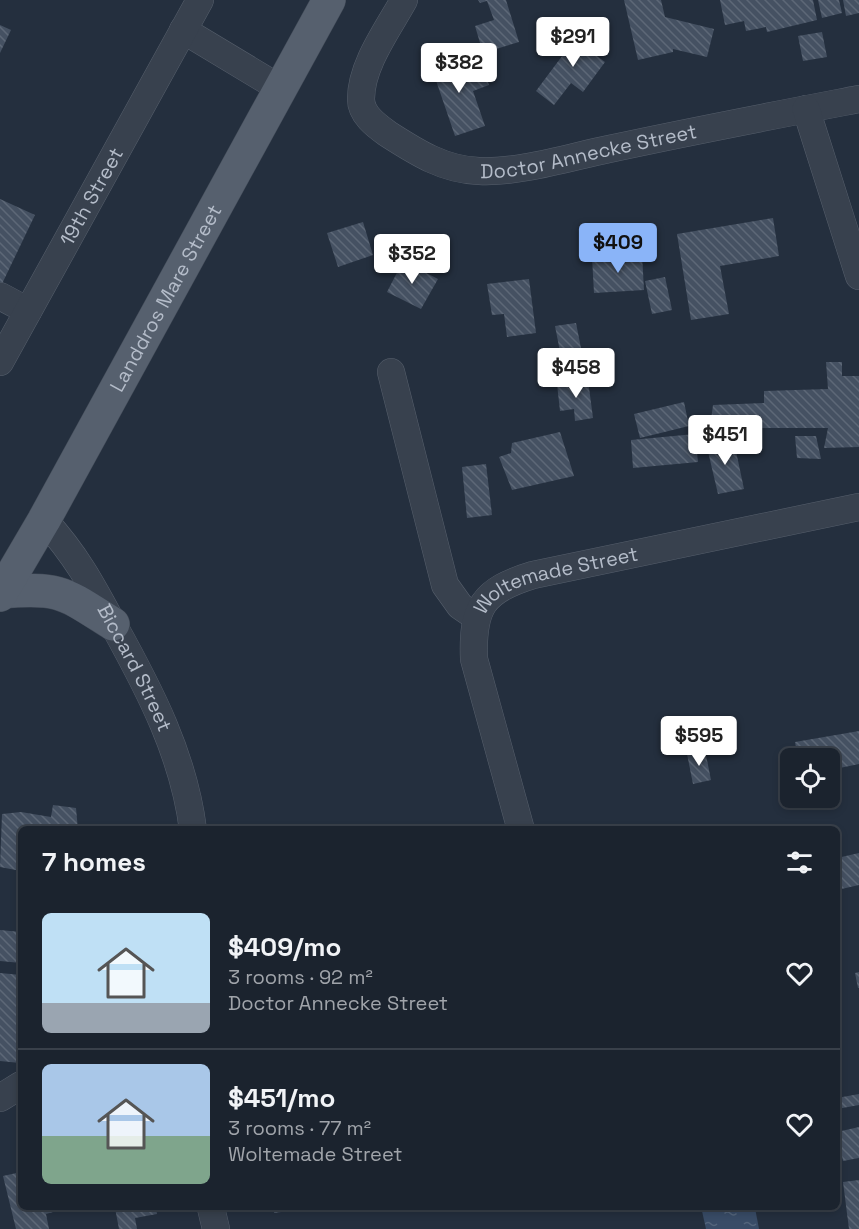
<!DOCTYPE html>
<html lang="en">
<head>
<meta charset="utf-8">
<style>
	body { margin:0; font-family:"Space Grotesk",sans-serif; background:#242b36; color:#f1f3f6; height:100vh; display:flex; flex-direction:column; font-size:22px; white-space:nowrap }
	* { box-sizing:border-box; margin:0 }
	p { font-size:20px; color:#a0a4aa }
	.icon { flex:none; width:33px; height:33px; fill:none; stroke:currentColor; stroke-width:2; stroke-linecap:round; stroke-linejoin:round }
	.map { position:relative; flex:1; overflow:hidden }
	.panel { position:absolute; left:18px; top:826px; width:822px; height:384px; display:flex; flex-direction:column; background:#1b232e; border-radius:9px; box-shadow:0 3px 9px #0003,0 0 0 2px #39404a }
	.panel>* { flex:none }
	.controls { position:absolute; left:780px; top:748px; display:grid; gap:12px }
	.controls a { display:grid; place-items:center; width:60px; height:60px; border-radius:9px; background:#1b232e; box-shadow:0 3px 9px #0003,0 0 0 2px #39404a; font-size:30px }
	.price { position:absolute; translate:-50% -51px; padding:0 14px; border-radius:6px; background:#fff; color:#222; font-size:20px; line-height:39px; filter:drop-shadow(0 2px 3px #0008) }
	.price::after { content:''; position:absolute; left:50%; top:36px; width:18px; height:14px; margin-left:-9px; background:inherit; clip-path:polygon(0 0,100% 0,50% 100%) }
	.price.current { background:#8ab4f8; color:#111 }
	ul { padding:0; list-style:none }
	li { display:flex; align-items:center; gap:18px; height:150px; padding:0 24px }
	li+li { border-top:2px solid #39404a }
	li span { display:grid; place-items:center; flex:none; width:168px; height:120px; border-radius:9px; color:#555 }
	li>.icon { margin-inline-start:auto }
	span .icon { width:72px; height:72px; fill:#fffc; stroke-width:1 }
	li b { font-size:26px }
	h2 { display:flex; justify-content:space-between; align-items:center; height:72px; padding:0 24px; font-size:26px }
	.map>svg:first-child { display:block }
	.water { fill:url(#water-ripples) }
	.building { fill:url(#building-back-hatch) }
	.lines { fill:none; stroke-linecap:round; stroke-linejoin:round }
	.minor-casing { stroke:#565f6c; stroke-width:28 }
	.major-casing { stroke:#414a57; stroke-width:34 }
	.minor { stroke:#38414e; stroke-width:27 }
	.major { stroke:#56606e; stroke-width:33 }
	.labels { text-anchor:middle; stroke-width:4.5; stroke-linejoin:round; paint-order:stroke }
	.street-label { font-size:20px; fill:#b4bcc9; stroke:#1d2633 }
</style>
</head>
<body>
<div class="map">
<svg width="859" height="1229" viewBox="0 0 859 1229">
	<defs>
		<pattern id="water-ripples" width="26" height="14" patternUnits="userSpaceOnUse" patternTransform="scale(1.5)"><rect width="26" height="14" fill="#394c67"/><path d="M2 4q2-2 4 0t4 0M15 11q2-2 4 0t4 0" fill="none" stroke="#53647b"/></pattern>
		<pattern id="building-back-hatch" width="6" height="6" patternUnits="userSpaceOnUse" patternTransform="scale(1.5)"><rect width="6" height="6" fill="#455162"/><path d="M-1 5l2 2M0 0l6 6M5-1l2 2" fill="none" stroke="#5d6877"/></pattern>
	</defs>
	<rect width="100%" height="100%" fill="#242f3e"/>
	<path class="water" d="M721,1208H755L759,1229H706L702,1211Z"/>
	<g class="building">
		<path d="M478,0H506L519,42L483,53L475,26L494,20L487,1L480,3Z"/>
		<path d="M624,0H661L665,17L714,29L707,57L673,49V52L638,60Z"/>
		<path d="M720,0H813L817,20L767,32L766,27L746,31L744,21L725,25Z"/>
		<path d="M818,0H839L842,13L822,18Z"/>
		<path d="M843,0H859V13L846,16Z"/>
		<path d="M0,25L11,30L0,53Z"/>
		<path d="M583,28L602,42L593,53L605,62L583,92L571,83L554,105L536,91Z"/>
		<path d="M822,32L827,57L803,61L798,36Z"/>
		<path d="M452,52L461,77L484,69L489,85L473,91L485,126L455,136L429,60Z"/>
		<path d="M0,199L35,215L0,288Z"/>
		<path d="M773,218L779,256L720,266L729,314L691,320L677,234Z"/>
		<path d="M363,222L373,255L338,267L327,233Z"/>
		<path d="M642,254L644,290L594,293L592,257Z"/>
		<path d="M403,261L438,279L421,309L387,292Z"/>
		<path d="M665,277L672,310L652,314L645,281Z"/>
		<path d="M529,279L536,333L507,337L504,314L492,315L487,284Z"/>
		<path d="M576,323L584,363L563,367L555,326Z"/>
		<path d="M826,362H842V376H859V447L824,448L828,428H710L713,405L764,403V391L828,389Z"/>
		<path d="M588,380L593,418L575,421L574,409L560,411L557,384Z"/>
		<path d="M684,402L689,426L640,438L634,414Z"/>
		<path d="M560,432L574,476L512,490L499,457L511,453L512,443Z"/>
		<path d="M695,434L698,462L633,468L631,440Z"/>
		<path d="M795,436H816L821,459L797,458Z"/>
		<path d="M733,437L744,489L718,494L706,443Z"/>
		<path d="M486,464L492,515L467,518L462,467Z"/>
		<path d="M859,731V764L830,770V759H798L795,742Z"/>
		<path d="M705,750L711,780L693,784L687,754Z"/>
		<path d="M53,805L76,808L78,830H21V871L0,867L2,814L21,812L51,817Z"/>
		<path d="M859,853V885L837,890V858Z"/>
		<path d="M0,930L21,932V963L0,961Z"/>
		<path d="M859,972V988H858L855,973Z"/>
		<path d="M0,973L21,975L20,1063L0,1061Z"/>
		<path d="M859,1094V1105L837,1109V1098Z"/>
		<path d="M859,1127V1158L843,1161L837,1132Z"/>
		<path d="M21,1172V1208H67L46,1214L49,1229H16L3,1176Z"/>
		<path d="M859,1180V1229H849L843,1182Z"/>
		<path d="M115,1208H156L157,1214L135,1218L137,1229H119Z"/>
		<path d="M274,1208H303V1209L274,1213Z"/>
	</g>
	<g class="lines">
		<defs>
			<g id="minor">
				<path id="s1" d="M404,0C388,29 361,65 361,99C361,115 377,126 388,134C416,152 444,170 479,171C519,173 570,157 609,149C692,131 776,115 859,99"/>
				<path d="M183,30L281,89"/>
				<path d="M806,109L859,276"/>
				<path d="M0,296L28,311"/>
				<path id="s2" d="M0,362L200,0"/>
				<path d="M391,372L445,585L460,606L476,617"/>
				<path id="s3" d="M44,520C76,555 92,585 114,626C150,691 184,756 193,830"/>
				<path id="s4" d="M521,830L474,659C472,607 483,590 533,575L859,507"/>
				<path d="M0,1098L21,1085"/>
				<path d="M211,1208L216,1229"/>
			</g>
			<g id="major">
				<path d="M2,592C61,587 64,593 113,624"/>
				<path id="s5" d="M0,595L44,520L329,0"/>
			</g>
		</defs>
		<use href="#minor" class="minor-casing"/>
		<use href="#major" class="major-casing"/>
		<use href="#minor" class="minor"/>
		<use href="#major" class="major"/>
	</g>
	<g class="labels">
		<g class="street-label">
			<text dy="7" stroke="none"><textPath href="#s1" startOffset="366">Doctor Annecke Street</textPath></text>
			<text dy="7" stroke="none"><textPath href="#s2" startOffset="189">19th Street</textPath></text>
			<text dy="7" stroke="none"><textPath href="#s5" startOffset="340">Landdros Mare Street</textPath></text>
			<text dy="7" stroke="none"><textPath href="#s4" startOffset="312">Woltemade Street</textPath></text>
			<text dy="7" stroke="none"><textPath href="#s3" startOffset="174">Biccard Street</textPath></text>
		</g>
	</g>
</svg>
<div class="controls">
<a><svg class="icon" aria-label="locate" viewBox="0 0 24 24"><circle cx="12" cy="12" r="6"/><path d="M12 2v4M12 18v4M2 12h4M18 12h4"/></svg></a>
</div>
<b class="price" style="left:573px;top:68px">$291</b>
<b class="price" style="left:459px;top:94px">$382</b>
<b class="price current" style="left:618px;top:274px">$409</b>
<b class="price" style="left:412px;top:285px">$352</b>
<b class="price" style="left:576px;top:399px">$458</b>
<b class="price" style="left:725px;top:466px">$451</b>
<b class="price" style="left:699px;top:767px">$595</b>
<section class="panel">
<h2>7 homes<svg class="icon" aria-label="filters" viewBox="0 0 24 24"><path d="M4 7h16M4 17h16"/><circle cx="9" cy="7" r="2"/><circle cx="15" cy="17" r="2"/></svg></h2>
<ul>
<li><span style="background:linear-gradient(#bfe0f5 75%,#9aa5b1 0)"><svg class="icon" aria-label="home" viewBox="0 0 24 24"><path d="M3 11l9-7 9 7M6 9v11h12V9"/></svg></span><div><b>$409/mo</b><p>3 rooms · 92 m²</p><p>Doctor Annecke Street</p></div><svg class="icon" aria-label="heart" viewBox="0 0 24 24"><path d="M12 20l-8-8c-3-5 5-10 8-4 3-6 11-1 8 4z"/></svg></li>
<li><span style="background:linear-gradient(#a9c7e8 60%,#7fa58c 0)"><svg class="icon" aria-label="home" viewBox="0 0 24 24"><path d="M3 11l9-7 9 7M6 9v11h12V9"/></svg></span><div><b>$451/mo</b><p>3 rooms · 77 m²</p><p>Woltemade Street</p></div><svg class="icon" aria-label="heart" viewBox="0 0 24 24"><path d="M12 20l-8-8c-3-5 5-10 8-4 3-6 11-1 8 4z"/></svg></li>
</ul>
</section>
</div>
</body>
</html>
